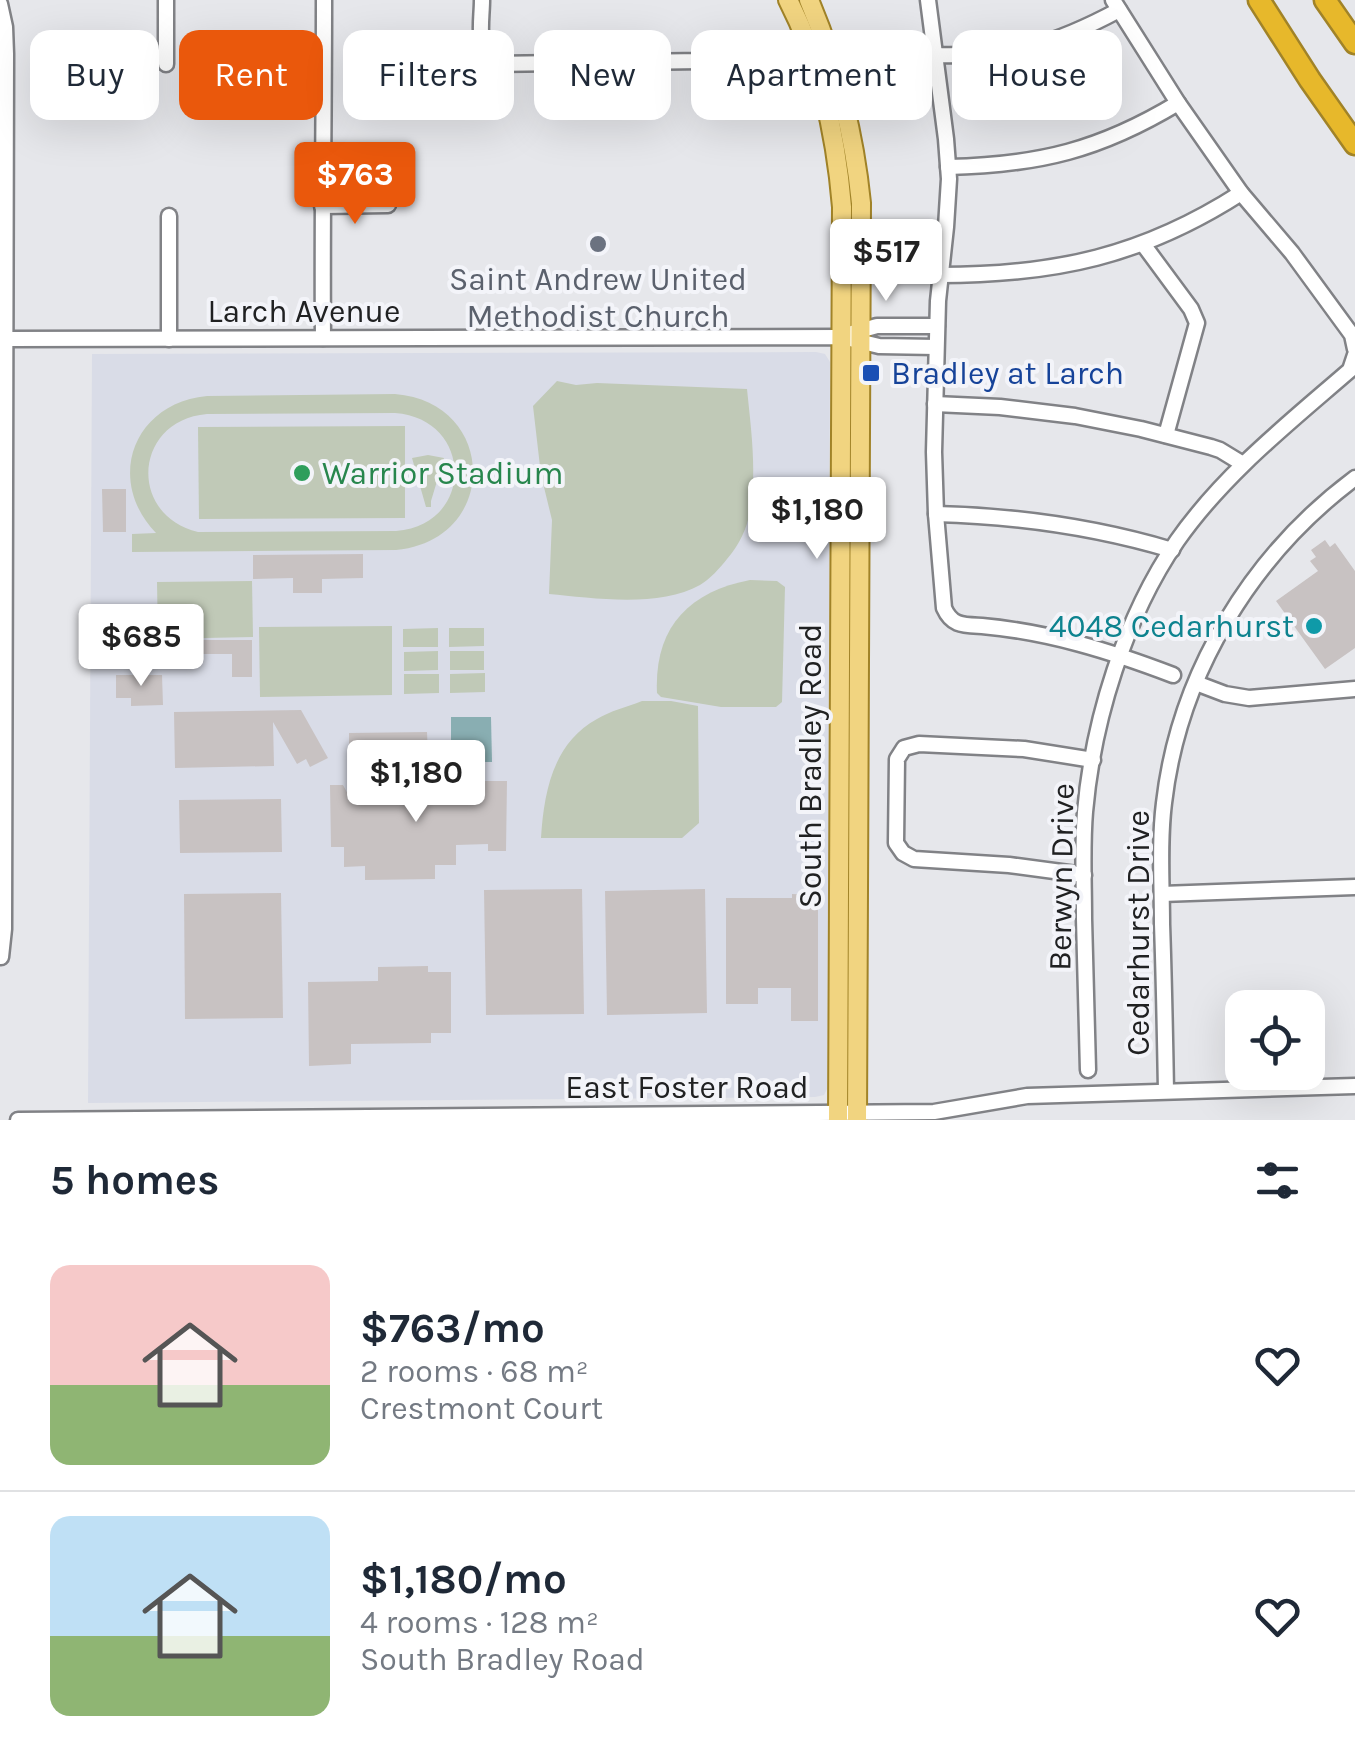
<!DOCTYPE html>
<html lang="en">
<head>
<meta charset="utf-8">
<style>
	body { margin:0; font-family:Karla,sans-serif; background:#f2f2f3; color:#1f2937; height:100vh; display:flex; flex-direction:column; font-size:38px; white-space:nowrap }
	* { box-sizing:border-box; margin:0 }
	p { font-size:32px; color:#747a83 }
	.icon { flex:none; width:55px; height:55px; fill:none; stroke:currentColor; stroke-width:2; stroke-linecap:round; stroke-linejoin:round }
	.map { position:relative; height:1120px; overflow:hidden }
	.sheet { display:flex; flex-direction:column; background:#fff; flex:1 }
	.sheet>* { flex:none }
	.top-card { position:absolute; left:30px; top:30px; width:1295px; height:90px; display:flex; gap:20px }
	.tools { position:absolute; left:1225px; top:990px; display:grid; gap:20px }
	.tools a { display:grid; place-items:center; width:100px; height:100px; border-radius:20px; background:#fff; box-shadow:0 10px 40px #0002; font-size:50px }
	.price { position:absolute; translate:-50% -85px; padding:0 22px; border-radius:10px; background:#fff; color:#222; font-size:32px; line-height:65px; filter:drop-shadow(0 2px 5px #0008) }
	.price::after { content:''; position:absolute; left:50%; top:60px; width:30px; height:22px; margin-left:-15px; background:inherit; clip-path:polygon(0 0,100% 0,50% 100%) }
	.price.active { background:#ea580c; color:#fff }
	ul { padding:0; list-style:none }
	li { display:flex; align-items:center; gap:30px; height:250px; padding:0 50px }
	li+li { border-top:2px solid #e0e1e3 }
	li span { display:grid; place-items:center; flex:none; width:280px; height:200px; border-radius:20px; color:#555 }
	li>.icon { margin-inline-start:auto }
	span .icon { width:120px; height:120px; fill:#fffc; stroke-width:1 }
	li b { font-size:42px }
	h2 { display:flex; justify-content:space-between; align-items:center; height:120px; padding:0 50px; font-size:42px }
	.tag { padding:0 35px; border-radius:20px; background:#fff; box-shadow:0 10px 40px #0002; font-size:35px; line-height:90px }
	.tag.active { background:#ea580c; color:#fff }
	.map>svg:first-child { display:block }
	.built { fill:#d9dce7 }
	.green { fill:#c0c9b7; fill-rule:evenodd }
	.water { fill:#89aeb2 }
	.building { fill:#c8c2c2 }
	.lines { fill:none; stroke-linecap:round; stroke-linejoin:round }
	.minor-casing { stroke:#818286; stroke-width:19 }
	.major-casing { stroke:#a18328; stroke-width:22 }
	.highway-casing { stroke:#a18328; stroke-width:25 }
	.minor { stroke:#fff; stroke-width:14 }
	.major { stroke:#f1d480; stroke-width:18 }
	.highway { stroke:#e7b82b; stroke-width:20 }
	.worship-dot { fill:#6b7280; stroke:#f3f4f9; stroke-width:4 }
	.transit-dot { fill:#1a4fb4; stroke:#f3f4f9; stroke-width:4 }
	.leisure-dot { fill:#2e9e5b; stroke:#f3f4f9; stroke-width:4 }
	.culture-dot { fill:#0f9aa8; stroke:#f3f4f9; stroke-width:4 }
	.labels { text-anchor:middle; stroke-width:8; stroke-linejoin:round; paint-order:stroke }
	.worship-label { font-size:32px; fill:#5b616d; stroke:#f3f4f9 }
	.street-label { font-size:32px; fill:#202122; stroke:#f3f4f9 }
	.transit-label { font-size:32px; fill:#164399; stroke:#f3f4f9; text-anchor:start }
	.leisure-label { font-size:32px; fill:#27864d; stroke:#f3f4f9; text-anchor:start }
	.culture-label { font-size:32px; fill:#0d838f; stroke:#f3f4f9; text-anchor:end }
</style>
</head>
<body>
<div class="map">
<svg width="1355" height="1120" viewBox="0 0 1355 1120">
	<rect width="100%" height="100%" fill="#e6e7eb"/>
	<path class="built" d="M816,352L825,354L830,362L827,1089L824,1095L815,1097L88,1103L92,354Z"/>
	<g class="green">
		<path d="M557,381L576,385L597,383L747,389C751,429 757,471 750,511C747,529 739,545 727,559C720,568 710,579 700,585C660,608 592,598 549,594L552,520L541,475L533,406Z"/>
		<path d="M395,394C498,402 500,540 396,550L132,552V534L156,533C105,480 133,403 207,396ZM395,413C474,419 475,525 396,531L198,532C127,515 134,420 207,414Z"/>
		<path d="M405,426V518L199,519L198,427Z"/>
		<path d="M428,455L444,458L431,501V507H426L412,458Z"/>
		<path d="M750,580L777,581L785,587L782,702L776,707H721L661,697L657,693C654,628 688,592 750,580Z"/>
		<path d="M252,581L253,637L158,639L157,582Z"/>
		<path d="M392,626V695L260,697L259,627Z"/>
		<path d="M438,628V647H403V629Z"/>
		<path d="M449,628H484V646L449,647Z"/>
		<path d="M438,651V670L404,671V652Z"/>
		<rect x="450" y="651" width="34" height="19"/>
		<path d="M485,673V692L450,693V674Z"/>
		<path d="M404,674H439V693L404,694Z"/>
		<path d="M642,701H671L698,706L699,823L682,838H541C544,792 553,743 597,719C610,711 627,707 642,701Z"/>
	</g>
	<path class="water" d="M451,717H491L492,762H451Z"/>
	<g class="building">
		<path d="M102,489H126V532H103Z"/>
		<path d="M1325,540L1330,547L1335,543L1355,571V648L1325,669L1276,601L1318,571L1310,561L1316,557L1311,550Z"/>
		<path d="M363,554V578L322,579V593H293V578L253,579V555Z"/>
		<path d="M137,640H252V677H232V654H137Z"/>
		<path d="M116,675H162L163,705L131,706V698H116Z"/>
		<path d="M301,710L328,758L310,767L306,759L297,764L273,722L274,766L175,768L174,712Z"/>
		<path d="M427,732L428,755L349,757V733Z"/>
		<path d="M480,781H507L506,851H488V844L456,845V865H435V879L365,880V866L344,867V847H331L330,785H343L349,796V785Z"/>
		<path d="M281,799L282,852L180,853L179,800Z"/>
		<path d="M582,889L584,1014L486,1015L484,890Z"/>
		<path d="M705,889L707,1013L607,1015L605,891Z"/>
		<path d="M281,893L283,1018L185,1019L184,894Z"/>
		<path d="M792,894L818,895V1021H791V988H758V1004H726V898H792Z"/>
		<path d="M428,966V972H451V1033H431V1043L351,1044V1064L309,1066L308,982L378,981V967Z"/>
	</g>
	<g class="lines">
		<defs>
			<g id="minor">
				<path d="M166,0V64"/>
				<path d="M482,0C482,24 474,53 499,64L702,61L735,55L760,44"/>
				<path d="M928,0L946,139L949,179L946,227L938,301L934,452L936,514L944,608C952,626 963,625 982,626C1049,632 1110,651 1173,675"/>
				<path d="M1113,0L1178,103L1241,193L1292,253L1352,335L1355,349"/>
				<path d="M0,4L5,27L6,54L4,929L1,957"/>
				<path d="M935,55C1011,57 1052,46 1119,10"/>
				<path d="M948,167C1039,165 1100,150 1178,103"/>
				<path d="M322,206L388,205"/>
				<path d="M169,216V339"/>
				<path d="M1143,244L1191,309L1197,323L1166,435"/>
				<path d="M940,275C1055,275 1143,256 1241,193"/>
				<path d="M852,333L877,326H937"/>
				<path d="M323,338C322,225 324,113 324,0"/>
				<path d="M6,339L842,337L879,346L936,347"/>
				<path d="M935,404L1000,407L1075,416L1141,429L1211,447L1220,450L1243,464"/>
				<path d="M936,514C1016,516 1095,527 1172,550"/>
				<path d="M1196,683L1225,694L1249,698L1355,689"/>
				<path d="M1084,875L1009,865L914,859L903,853L896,843L897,759L904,748L919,744L1024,749L1093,760"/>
				<path d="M1162,894L1355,887"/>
				<path d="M1088,1070C1087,1020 1085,969 1084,918C1084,883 1082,847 1085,812C1093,720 1125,617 1177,541C1224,474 1289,423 1350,370L1355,355"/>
				<path d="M1166,1091C1165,1035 1164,980 1162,924C1162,884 1159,843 1164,803C1179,673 1252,555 1355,478"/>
				<path d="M18,1120L934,1112L1027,1096L1355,1086"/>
			</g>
			<g id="major">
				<path d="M788,0C821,64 836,135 842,207L838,1120"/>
				<path d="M809,0C837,66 854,132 861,203L857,1120"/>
			</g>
			<g id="highway">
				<path d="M1259,0L1310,80L1355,144"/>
				<path d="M1325,0L1355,43"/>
			</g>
		</defs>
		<use href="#minor" class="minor-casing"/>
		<use href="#major" class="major-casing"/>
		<use href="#highway" class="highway-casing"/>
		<use href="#minor" class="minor"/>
		<use href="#major" class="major"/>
		<use href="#highway" class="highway"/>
	</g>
	<circle class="worship-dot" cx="598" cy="244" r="10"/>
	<rect class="transit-dot" x="861" y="363" width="20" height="20" rx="5"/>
	<circle class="leisure-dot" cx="302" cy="473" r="10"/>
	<circle class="culture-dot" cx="1314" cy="626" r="10"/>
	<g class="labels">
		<g class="worship-label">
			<text x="598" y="290">Saint Andrew United<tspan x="598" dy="37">Methodist Church</tspan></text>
		</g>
		<g class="street-label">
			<text x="304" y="322">Larch Avenue</text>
			<text transform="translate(810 766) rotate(-90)" y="11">South Bradley Road</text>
			<text transform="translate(1061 877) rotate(-89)" y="11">Berwyn Drive</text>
			<text transform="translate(1138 933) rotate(-90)" y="11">Cedarhurst Drive</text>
			<text x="687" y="1098">East Foster Road</text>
		</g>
		<g class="transit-label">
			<text x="891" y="384">Bradley at Larch</text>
		</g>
		<g class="leisure-label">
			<text x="322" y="484">Warrior Stadium</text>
		</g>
		<g class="culture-label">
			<text x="1294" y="637">4048 Cedarhurst</text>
		</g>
	</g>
</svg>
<div class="tools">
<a><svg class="icon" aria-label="locate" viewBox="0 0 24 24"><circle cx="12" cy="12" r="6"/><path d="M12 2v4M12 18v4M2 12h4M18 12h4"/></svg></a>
</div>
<b class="price active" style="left:355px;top:227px">$763</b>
<b class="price" style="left:886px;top:304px">$517</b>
<b class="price" style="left:817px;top:562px">$1,180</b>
<b class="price" style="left:141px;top:689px">$685</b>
<b class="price" style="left:416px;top:825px">$1,180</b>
<div class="top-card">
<a class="tag">Buy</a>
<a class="tag active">Rent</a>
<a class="tag">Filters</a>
<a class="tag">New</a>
<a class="tag">Apartment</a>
<a class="tag">House</a>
</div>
</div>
<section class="sheet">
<h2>5 homes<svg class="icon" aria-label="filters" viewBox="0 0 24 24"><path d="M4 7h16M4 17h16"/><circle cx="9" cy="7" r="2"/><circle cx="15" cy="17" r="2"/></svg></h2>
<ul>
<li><span style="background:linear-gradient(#f6c9c9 60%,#8fb573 0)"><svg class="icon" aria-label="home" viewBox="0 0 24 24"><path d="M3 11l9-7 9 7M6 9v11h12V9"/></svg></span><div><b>$763/mo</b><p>2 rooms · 68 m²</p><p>Crestmont Court</p></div><svg class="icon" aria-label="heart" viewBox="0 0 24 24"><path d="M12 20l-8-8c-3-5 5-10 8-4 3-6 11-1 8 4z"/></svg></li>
<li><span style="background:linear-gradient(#bfe0f5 60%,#8fb573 0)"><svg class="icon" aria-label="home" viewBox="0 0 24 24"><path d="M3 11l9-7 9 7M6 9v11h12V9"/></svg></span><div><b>$1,180/mo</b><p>4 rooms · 128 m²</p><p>South Bradley Road</p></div><svg class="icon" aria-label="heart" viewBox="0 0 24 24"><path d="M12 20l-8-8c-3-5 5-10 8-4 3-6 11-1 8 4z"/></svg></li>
</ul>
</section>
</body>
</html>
